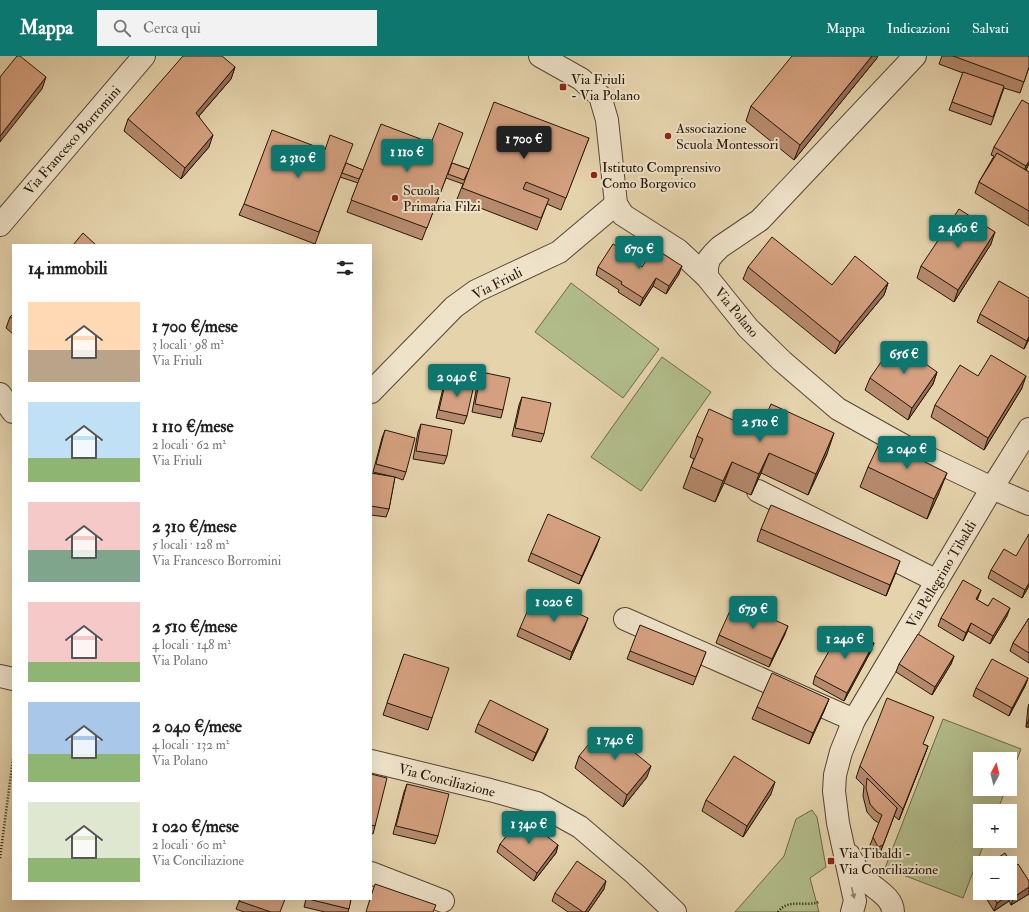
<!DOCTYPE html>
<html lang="it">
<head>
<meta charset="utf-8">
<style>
	body { margin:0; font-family:"IM FELL Double Pica",serif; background:#f2f2f2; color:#222; height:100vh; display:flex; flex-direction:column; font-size:15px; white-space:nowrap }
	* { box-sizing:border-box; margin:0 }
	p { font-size:13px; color:#767676 }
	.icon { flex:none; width:22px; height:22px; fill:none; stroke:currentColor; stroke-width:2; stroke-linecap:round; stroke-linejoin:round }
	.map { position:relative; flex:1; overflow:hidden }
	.details { position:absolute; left:12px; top:188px; width:360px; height:656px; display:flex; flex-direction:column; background:#fff; border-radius:0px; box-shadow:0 4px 16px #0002 }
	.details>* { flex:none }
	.needle { width:26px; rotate:7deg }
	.fabs { position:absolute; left:973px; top:696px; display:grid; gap:8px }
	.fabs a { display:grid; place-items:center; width:44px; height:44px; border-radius:0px; background:#fff; box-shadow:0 4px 16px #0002; font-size:20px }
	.price { position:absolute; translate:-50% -34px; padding:0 9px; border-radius:4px; background:#0f766e; color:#fff; font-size:13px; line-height:26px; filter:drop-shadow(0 1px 2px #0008) }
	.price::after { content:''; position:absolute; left:50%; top:24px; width:12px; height:9px; margin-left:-6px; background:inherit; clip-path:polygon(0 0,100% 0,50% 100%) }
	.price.active { background:#222; color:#fff }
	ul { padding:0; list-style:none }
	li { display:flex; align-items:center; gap:12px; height:100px; padding:0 16px }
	li span { display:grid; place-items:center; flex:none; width:112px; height:80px; border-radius:0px; color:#555 }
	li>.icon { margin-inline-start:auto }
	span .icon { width:48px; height:48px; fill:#fffc; stroke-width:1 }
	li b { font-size:17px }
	h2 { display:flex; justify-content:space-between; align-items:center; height:48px; padding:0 16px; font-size:17px }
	header { display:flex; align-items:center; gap:24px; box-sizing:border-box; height:56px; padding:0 20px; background:#0f766e; color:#fff }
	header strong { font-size:19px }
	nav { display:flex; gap:22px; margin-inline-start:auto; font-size:14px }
	.search { width:280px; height:36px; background:#f2f2f2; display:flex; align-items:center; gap:10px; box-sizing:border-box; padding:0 14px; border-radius:0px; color:#767676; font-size:15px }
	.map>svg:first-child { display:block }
	.green { fill:#b2bd8c; stroke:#6c6a4a }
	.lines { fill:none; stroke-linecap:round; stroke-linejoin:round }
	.minor-casing { stroke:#554631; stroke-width:24 }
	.path { stroke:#251708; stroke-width:2.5; stroke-dasharray:1 2; stroke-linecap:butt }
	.minor { stroke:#eee2c9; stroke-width:22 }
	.wall { fill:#b68a6d; stroke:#251708 }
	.shaded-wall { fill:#947059; stroke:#251708 }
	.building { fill:#d4a07f; stroke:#251708 }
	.oneway { fill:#948772 }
	.poi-dot { fill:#8f2418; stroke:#eee2c9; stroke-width:1.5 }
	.labels { text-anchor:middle; stroke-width:4; stroke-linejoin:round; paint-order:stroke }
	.poi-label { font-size:14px; fill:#251708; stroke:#eee2c9; text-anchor:start }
	.street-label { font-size:14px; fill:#251708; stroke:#eee2c9 }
</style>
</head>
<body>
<header>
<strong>Mappa</strong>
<div class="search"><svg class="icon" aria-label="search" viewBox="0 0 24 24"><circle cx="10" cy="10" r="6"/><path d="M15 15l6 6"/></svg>Cerca qui</div>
<nav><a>Mappa</a><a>Indicazioni</a><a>Salvati</a></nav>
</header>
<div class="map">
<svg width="1029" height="856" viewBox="0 0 1029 856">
	<rect width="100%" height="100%" fill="#e5d3ac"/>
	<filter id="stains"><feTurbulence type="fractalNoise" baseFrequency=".005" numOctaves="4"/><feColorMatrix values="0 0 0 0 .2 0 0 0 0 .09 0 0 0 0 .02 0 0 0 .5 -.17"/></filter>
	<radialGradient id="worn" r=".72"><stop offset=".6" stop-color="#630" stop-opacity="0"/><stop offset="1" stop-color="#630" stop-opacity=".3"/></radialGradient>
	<g class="green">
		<path d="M571,227L659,293L623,342L535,276Z"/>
		<path d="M662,301L711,336L641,435L591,401Z"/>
		<path d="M943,663L1021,693L1010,722V703H980V733H1006L997,755H980V785H985L963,842L885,812Z"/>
		<path d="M812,754L817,761L826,811L810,822L819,856H735L784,800L796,763Z"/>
	</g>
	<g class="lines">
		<defs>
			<g id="minor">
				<path d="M540,0L581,23L600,40L607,64L616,148L623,159L678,194L707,221L748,272L782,305L838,353L908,392L992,432L1029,448"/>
				<path d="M0,169L144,0"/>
				<path d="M707,221V211L709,203L714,197L720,191L760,164L915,0"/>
				<path d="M371,336L454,251L476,235L559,196L616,148"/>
				<path d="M0,338L13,356"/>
				<path d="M758,435L937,525"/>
				<path d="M625,563L854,664"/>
				<path d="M0,620L13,623"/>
				<path d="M371,705L490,734L537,747L580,771L635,818L675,856"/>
				<path d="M849,799C853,807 857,814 863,821C872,832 893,840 893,856"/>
				<path d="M371,817L443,845"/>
				<path d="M852,856L855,845L838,767L834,735L835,719L841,696L854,664L992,432L1029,373"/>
			</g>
		</defs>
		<use href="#minor" class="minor-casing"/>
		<g class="path">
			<path d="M0,802L13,703"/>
			<path d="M778,856C788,842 805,851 819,846"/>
		</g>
		<use href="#minor" class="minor"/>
	</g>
	<g class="wall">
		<path d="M942,0H1029V11L1020,37L1004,32L991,69L949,54L963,17L939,8Z"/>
		<path d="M877,2L794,104L746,65L751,50Z"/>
		<path d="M235,11L231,23L199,60L209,91L181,123L124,75L128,63Z"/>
		<path d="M1029,48V108L1026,114L1029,116V170L975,137L979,126L994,100L991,99L994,91Z"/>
		<path d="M589,82L561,154L547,148L537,174L457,143L463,128L446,122L422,184L347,156L358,127L340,121L315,188L239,159L244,148L346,107L363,114L452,107L469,113Z"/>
		<path d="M991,188L954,246L917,222L921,210Z"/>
		<path d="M635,206L642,211L679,218L666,238L653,230L640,250L618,236L619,234L596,219L598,211Z"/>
		<path d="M748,211L832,229L888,227L884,239L835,298L743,223Z"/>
		<path d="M1029,242V283L1024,293L977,266L980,258Z"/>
		<path d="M13,258V278L6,272L10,261Z"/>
		<path d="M481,316L503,354L501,362L472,356L478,324Z"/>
		<path d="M937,316L933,328L908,364L865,334L870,322Z"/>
		<path d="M446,324L467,360L464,368L436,362L443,332Z"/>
		<path d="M1022,332L984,394L931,361L935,349Z"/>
		<path d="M522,341L544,378L541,386L512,380L519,349Z"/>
		<path d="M421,368L447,400L444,408L413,403L418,376Z"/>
		<path d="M385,374L406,416L403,424L395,421L389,453L386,461L371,459V417L394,421L373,416L382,382Z"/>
		<path d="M759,376L827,398L808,439L761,417L751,439L724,427L715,446L683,432L694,403L690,401L697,380Z"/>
		<path d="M868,411L939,437L927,463L860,431Z"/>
		<path d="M761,473L896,516L886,540L757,485Z"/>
		<path d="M597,489L579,528L528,505L531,497Z"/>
		<path d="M1016,500L1029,530L1022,542L988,522L991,514Z"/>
		<path d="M978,542L977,544L988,550L1007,560L990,588L968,575L963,585L938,570L941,562Z"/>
		<path d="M1029,562V607L1010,595L1013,587Z"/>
		<path d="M585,570L570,604L517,580L520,572Z"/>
		<path d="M785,578L769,611L716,587L719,579Z"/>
		<path d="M630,595L706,596L693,629L627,603Z"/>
		<path d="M871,595L844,645L813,628L815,620Z"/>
		<path d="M404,598L432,662L428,674L383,659Z"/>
		<path d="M954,600L951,608L932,639L896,616L899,608Z"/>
		<path d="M1028,622L1025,630L1009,660L973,640L976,632Z"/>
		<path d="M829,643L824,655L809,688L752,663L757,651Z"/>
		<path d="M1029,648V671H1026L1028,651Z"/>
		<path d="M478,668L548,673L545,681L533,705L475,676Z"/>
		<path d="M923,688L928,690L899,764L894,760L880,797L875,799L870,789L879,767L874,764L867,756L863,740L864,730L856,722L860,710Z"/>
		<path d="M579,700L647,721L623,751L575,712Z"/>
		<path d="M371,718L375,770L373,778L371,777Z"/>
		<path d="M407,728L438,780L435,788L393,778L404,736Z"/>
		<path d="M771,738L743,781L702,755L706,744Z"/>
		<path d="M500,788L558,789L556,797L534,825L497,796Z"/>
		<path d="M1014,811L1029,825V838L1011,849L1009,845L994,855L983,837H1010Z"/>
		<path d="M980,813V832L974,823L977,815Z"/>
		<path d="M604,833L588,856H568L552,845L555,837Z"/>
		<path d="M240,843L280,856H244L236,853Z"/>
		<path d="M306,843H351L348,856H325L304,851Z"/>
	</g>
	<g class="shaded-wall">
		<path d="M872,0H878L877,2L794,104L800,89Z"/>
		<path d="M235,11L231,23L192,68L196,57Z"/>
		<path d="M46,21L42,33L0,86V80Z"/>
		<path d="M213,79L209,91L181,123L185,112Z"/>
		<path d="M1029,105V108L1023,118L1026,110Z"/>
		<path d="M995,176L991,188L954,246L958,234Z"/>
		<path d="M682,210L679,218L666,238L669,230Z"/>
		<path d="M656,222L653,230L640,250L643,242Z"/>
		<path d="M888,227L884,239L835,298L840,286Z"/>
		<path d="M1029,280V283L1024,293L1027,285Z"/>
		<path d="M937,316L933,328L908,364L912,352Z"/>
		<path d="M1026,320L1022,332L984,394L988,382Z"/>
		<path d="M834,377L827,398L808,439L816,418Z"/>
		<path d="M769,397L761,417L751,439L759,418Z"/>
		<path d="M732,406L724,427L715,446L723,425Z"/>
		<path d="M947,417L939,437L927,463L934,443Z"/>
		<path d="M600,481L597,489L579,528L582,520Z"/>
		<path d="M900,505L896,516L886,540L890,529Z"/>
		<path d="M1029,527V530L1022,542L1025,534Z"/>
		<path d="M981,534L978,542L973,551L976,543Z"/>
		<path d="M1010,552L1007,560L990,588L993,580Z"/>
		<path d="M588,562L585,570L570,604L572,596Z"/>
		<path d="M971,567L968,575L963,585L966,577Z"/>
		<path d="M788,570L785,578L769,611L772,603Z"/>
		<path d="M874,587L871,595L844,645L847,637Z"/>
		<path d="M954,600L951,608L932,639L935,631Z"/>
		<path d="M1028,622L1025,630L1009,660L1012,652Z"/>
		<path d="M829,643L824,655L809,688L813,677Z"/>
		<path d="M1029,663V671H1026Z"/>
		<path d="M548,673L545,681L533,705L536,697Z"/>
		<path d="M928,690L924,701L899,764L903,753Z"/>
		<path d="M651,710L647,721L623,751L627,739Z"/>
		<path d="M775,726L771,738L743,781L747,770Z"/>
		<path d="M897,752L880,797L875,799L878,791Z"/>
		<path d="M558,789L556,797L534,825L537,817Z"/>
		<path d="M606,825L604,833L588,856H585Z"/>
		<path d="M1029,831V838L1011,849L1014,841Z"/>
		<path d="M1012,837L1009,845L994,855L997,847Z"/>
	</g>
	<g class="building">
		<path d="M17,0H20L46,21L0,80V21Z"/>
		<path d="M183,0H222L235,11L196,57L213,79L185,112L128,63Z"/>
		<path d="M792,0H872L800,89L751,50Z"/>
		<path d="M953,0H1029V11L1024,26Z"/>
		<path d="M963,16L1004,30L993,61L952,46Z"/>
		<path d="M1022,44L1029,48V105L1026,110L994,91Z"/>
		<path d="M494,46L589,82L566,142L526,126L523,133L549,143L541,162L462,132Z"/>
		<path d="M439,67L463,77L427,172L351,144L381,68L431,87Z"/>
		<path d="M272,74L325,94L330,79L353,88L319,176L244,148Z"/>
		<path d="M997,97L1029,116V155L979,126Z"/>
		<path d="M346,107L363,114L359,123L342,117Z"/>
		<path d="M452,107L469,113L464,124L448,118Z"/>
		<path d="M959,153L995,176L958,234L921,210Z"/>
		<path d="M83,177L96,189H73Z"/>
		<path d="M772,181L832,229L855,200L888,227L840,286L748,211Z"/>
		<path d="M613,188L636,203L635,206L642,211L654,192L682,210L669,230L656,222L643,242L621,228L622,226L598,211Z"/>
		<path d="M999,225L1029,242V280L1027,285L980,258Z"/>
		<path d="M13,258V263L10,261Z"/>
		<path d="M895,286L937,316L912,352L870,322Z"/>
		<path d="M991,299L1026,320L988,382L935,349L960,309L978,320Z"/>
		<path d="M481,316L510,322L503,354L475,348Z"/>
		<path d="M446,324L474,329L467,360L439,354Z"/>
		<path d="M522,341L551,347L544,378L515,372Z"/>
		<path d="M771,348L834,377L816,418L769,397L759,418L732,406L723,425L691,411L703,383L697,380L709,353L759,376Z"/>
		<path d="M421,368L452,374L447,400L416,395Z"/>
		<path d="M385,374L415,382L406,416L376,408Z"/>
		<path d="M881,384L947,417L934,443L868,411Z"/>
		<path d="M371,417L395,421L389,453L371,450Z"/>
		<path d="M771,449L900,505L890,529L761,473Z"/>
		<path d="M548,458L600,481L582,520L531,497Z"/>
		<path d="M1029,478V527L1025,534L991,514L1004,493L1016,500Z"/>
		<path d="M963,524L981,534L976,543L988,550L993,542L1010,552L993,580L971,567L966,577L941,562Z"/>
		<path d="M535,538L588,562L572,596L520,572Z"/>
		<path d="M734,546L788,570L772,603L719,579Z"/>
		<path d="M1029,562V597L1013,587Z"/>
		<path d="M640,569L706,596L696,621L630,595Z"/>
		<path d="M843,570L874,587L847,637L815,620Z"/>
		<path d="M918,578L954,600L935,631L899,608Z"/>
		<path d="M404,598L449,612L432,662L387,647Z"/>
		<path d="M992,603L1028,622L1012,652L976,632Z"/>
		<path d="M772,617L829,643L813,677L757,651Z"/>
		<path d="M887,642L934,661L923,688L928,690L903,753L860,710Z"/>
		<path d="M490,644L548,673L536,697L478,668Z"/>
		<path d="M603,671L651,710L627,739L579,700Z"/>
		<path d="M734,700L775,726L747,770L706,744Z"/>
		<path d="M371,718L387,722L375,770L371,769Z"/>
		<path d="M867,722L897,752L883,789L878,791L873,781L882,759L877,756L870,748L866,732Z"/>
		<path d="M407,728L449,738L438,780L396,770Z"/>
		<path d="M522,761L558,789L537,817L500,788Z"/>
		<path d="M1005,797L1014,811L1018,808L1029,825V831L1014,841L1012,837L997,847L991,837H1010V807H990Z"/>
		<path d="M577,805L606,825L585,856H583L555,837Z"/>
		<path d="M980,813V820L977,815Z"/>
		<path d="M375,828L436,849L433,856H366L370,843H371V840Z"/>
		<path d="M240,843H285L280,856H271L239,845Z"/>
		<path d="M308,843H351L349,853Z"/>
	</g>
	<defs><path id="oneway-solid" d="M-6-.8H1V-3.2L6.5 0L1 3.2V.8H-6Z"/></defs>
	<use class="oneway" href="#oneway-solid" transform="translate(853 837) rotate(76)"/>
	<g class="poi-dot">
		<rect x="559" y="27" width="8" height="8" rx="2"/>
		<circle cx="668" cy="80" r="4"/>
		<circle cx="594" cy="119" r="4"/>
		<circle cx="395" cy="142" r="4"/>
		<rect x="827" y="801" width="8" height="8" rx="2"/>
	</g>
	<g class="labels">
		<g class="poi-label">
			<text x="571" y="28">Via Friuli<tspan x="571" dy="16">- Via Polano</tspan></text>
			<text x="676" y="77">Associazione<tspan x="676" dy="16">Scuola Montessori</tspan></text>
			<text x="602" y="116">Istituto Comprensivo<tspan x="602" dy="16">Como Borgovico</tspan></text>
			<text x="403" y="139">Scuola<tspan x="403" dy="16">Primaria Filzi</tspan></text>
			<text x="839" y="802">Via Tibaldi -<tspan x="839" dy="16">Via Conciliazione</tspan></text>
		</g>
		<g class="street-label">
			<text transform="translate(72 84) rotate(-49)" y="5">Via Francesco Borromini</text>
			<text transform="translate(497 227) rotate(-27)" y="5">Via Friuli</text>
			<text transform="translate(737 256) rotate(50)" y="5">Via Polano</text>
			<text transform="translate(941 518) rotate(-59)" y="5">Via Pellegrino Tibaldi</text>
			<text transform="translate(447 724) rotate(14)" y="5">Via Conciliazione</text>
		</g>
	</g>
	<rect width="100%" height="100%" filter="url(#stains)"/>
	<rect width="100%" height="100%" fill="url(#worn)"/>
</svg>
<div class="fabs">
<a><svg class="needle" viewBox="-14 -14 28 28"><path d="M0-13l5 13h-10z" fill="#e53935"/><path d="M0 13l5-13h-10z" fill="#767676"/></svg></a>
<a>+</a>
<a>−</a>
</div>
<b class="price active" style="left:524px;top:104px">1 700 €</b>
<b class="price" style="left:407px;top:117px">1 110 €</b>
<b class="price" style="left:298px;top:123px">2 310 €</b>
<b class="price" style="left:958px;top:193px">2 460 €</b>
<b class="price" style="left:639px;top:214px">670 €</b>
<b class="price" style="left:904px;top:319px">656 €</b>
<b class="price" style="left:457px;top:342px">2 040 €</b>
<b class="price" style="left:760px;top:387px">2 510 €</b>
<b class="price" style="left:907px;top:414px">2 040 €</b>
<b class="price" style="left:554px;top:567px">1 020 €</b>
<b class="price" style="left:753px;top:574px">679 €</b>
<b class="price" style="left:845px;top:604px">1 240 €</b>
<b class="price" style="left:615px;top:705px">1 740 €</b>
<b class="price" style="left:529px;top:789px">1 340 €</b>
<section class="details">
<h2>14 immobili<svg class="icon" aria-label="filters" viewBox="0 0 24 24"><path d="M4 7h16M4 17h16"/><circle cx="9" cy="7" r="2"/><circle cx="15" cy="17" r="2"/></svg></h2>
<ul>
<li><span style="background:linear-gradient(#ffd9b3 60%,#b9a48a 0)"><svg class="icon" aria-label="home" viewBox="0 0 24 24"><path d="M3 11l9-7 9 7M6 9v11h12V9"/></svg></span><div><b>1 700 €/mese</b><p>3 locali · 98 m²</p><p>Via Friuli</p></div></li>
<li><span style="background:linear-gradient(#bfe0f5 70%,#8fb573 0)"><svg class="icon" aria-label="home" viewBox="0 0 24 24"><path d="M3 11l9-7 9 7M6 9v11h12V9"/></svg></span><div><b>1 110 €/mese</b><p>2 locali · 62 m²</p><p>Via Friuli</p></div></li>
<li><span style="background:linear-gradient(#f6c9c9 60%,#7fa58c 0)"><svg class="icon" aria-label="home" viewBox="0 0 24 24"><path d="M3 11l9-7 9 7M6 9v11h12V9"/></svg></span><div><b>2 310 €/mese</b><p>5 locali · 128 m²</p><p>Via Francesco Borromini</p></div></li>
<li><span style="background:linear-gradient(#f6c9c9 75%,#8fb573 0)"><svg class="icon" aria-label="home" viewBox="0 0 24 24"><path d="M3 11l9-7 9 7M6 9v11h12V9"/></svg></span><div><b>2 510 €/mese</b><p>4 locali · 148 m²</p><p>Via Polano</p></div></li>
<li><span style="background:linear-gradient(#a9c7e8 65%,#8fb573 0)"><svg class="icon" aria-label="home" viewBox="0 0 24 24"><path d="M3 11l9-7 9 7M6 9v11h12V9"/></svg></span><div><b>2 040 €/mese</b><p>4 locali · 132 m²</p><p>Via Polano</p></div></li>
<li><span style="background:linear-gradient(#dfe7d0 70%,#8fb573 0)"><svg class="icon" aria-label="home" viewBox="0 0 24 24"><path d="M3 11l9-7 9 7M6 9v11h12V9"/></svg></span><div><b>1 020 €/mese</b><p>2 locali · 60 m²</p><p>Via Conciliazione</p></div></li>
</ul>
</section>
</div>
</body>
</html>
